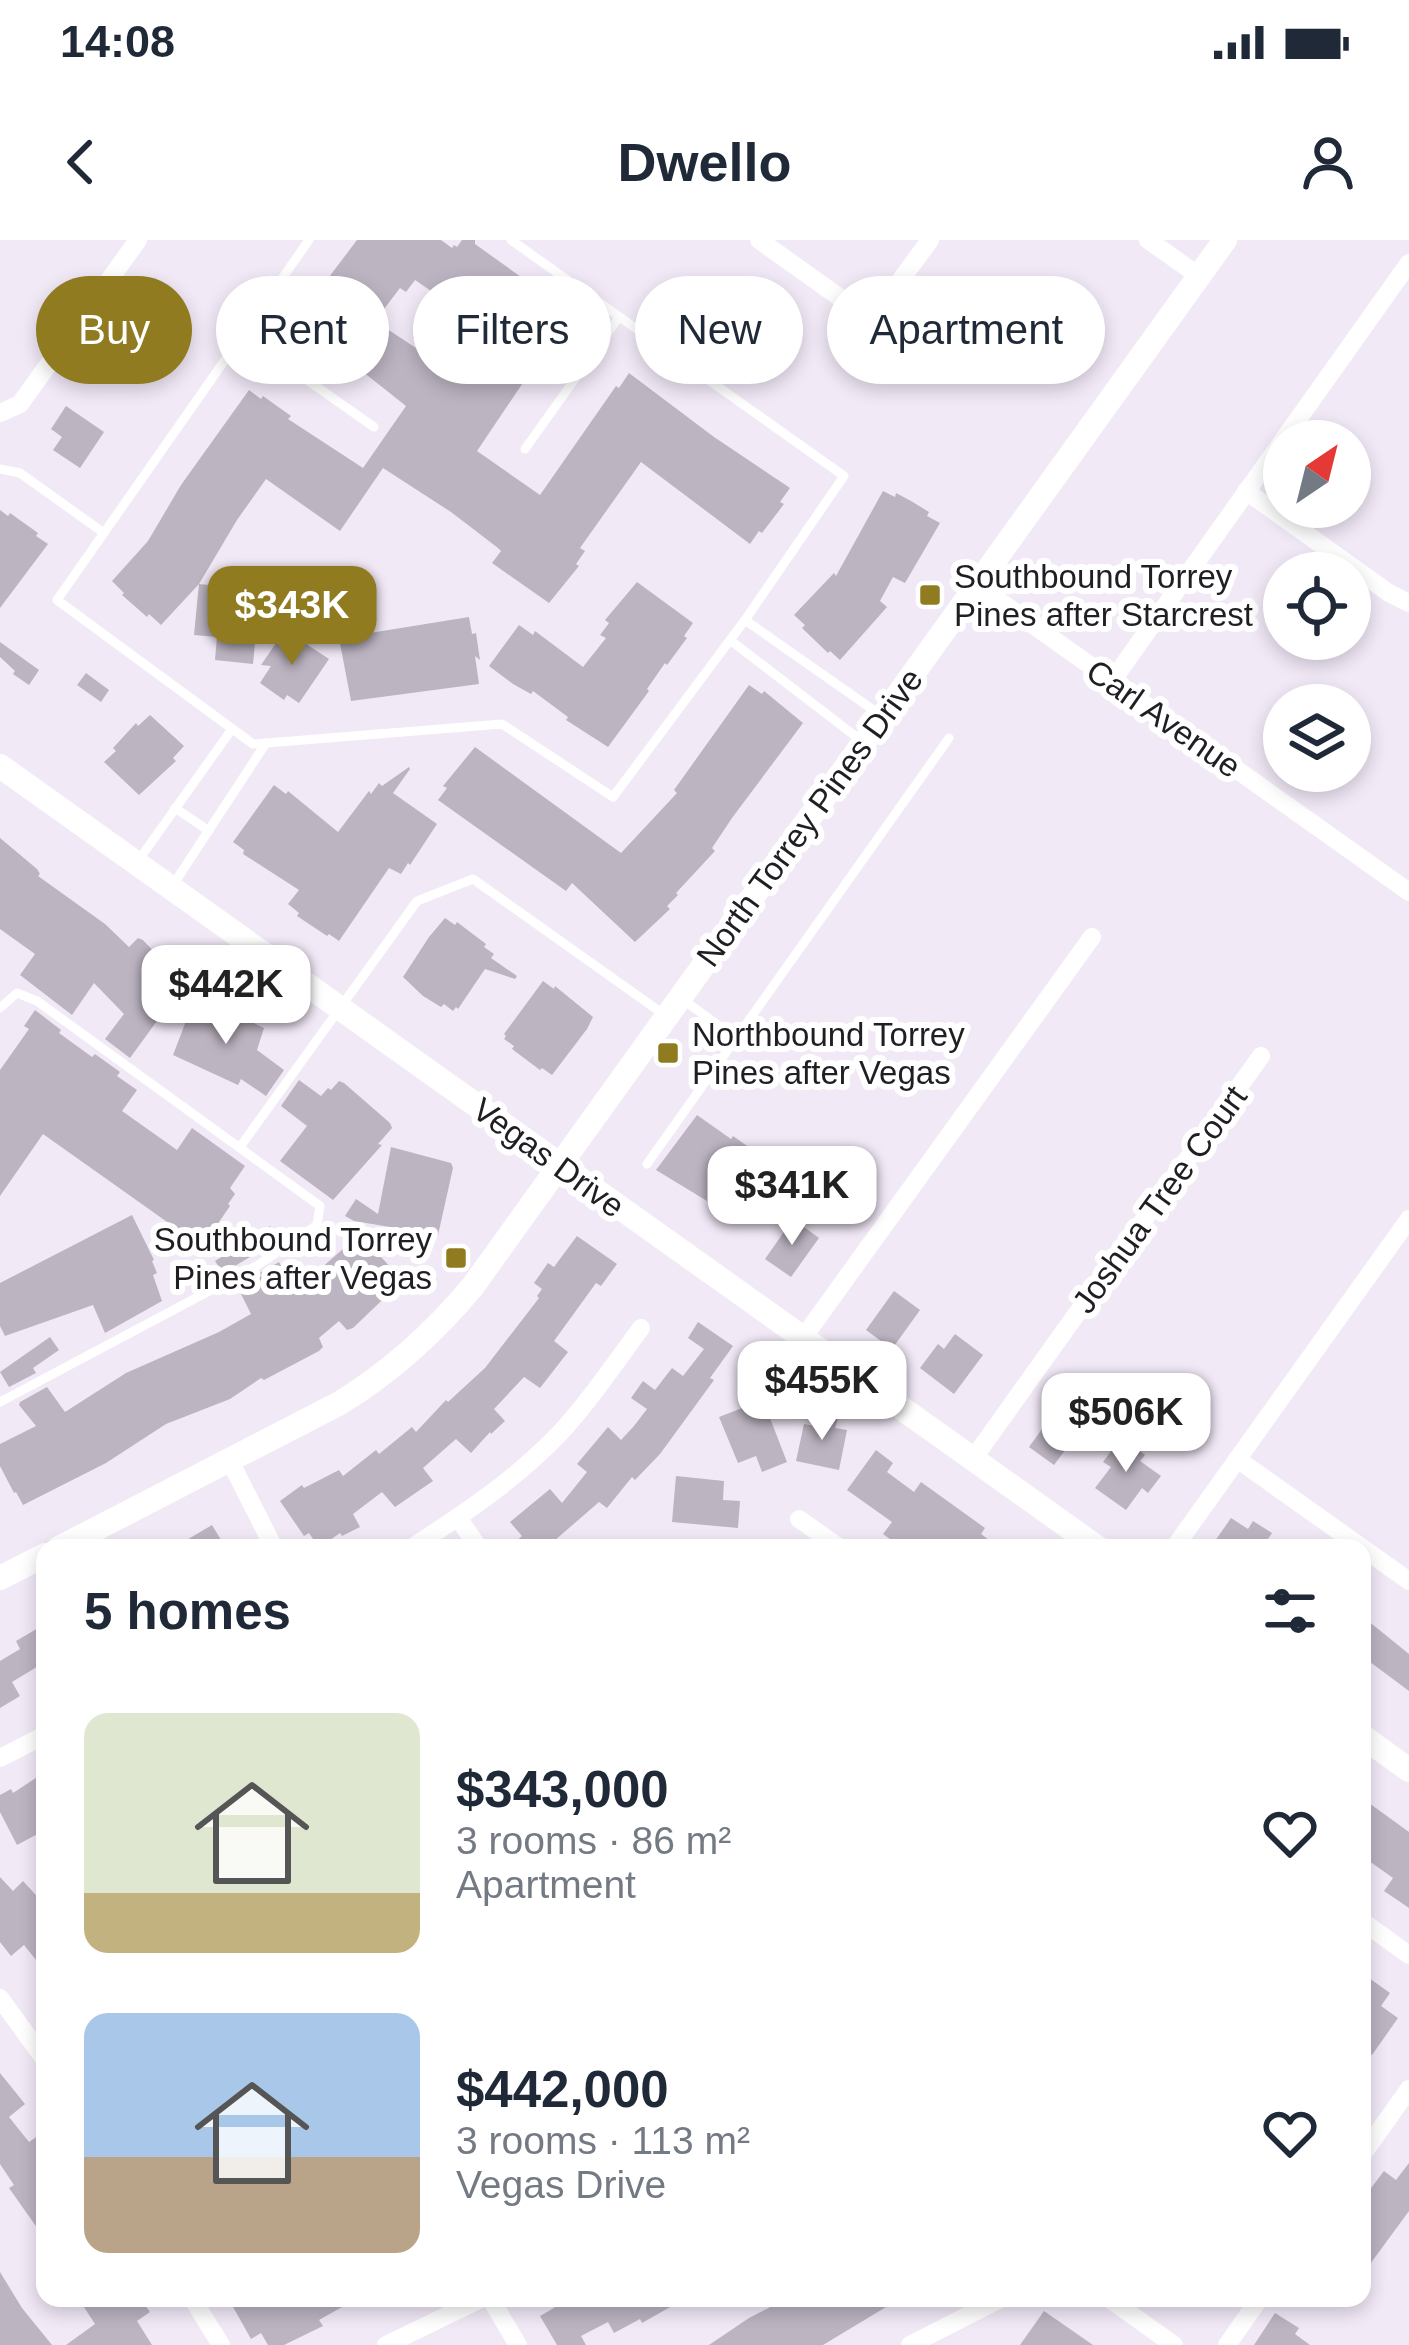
<!DOCTYPE html>
<html lang="en">
<head>
<meta charset="utf-8">
<style>
	body { margin:0; font-family:Helvetica,sans-serif; background:#f2f2f3; color:#1f2937; height:100vh; display:flex; flex-direction:column; font-size:45px; white-space:nowrap }
	* { box-sizing:border-box; margin:0 }
	p { font-size:39px; color:#747a83 }
	.icon { flex:none; width:66px; height:66px; fill:none; stroke:currentColor; stroke-width:2; stroke-linecap:round; stroke-linejoin:round }
	.map { position:relative; flex:1; overflow:hidden }
	.drawer { position:absolute; left:36px; top:1299px; width:1335px; height:768px; display:flex; flex-direction:column; background:#fff; border-radius:24px; box-shadow:0 6px 18px #0003 }
	.drawer>* { flex:none }
	.top-card { position:absolute; left:36px; top:36px; width:1338px; height:108px; display:flex; gap:24px }
	.needle { width:78px; rotate:35deg }
	.tools { position:absolute; left:1263px; top:180px; display:grid; gap:24px }
	.tools a { display:grid; place-items:center; width:108px; height:108px; border-radius:50%; background:#fff; box-shadow:0 6px 18px #0003; font-size:60px }
	.price { position:absolute; translate:-50% -102px; padding:0 27px; border-radius:24px; background:#fff; color:#222; font-size:39px; line-height:78px; filter:drop-shadow(0 3px 6px #0008) }
	.price::after { content:''; position:absolute; left:50%; top:72px; width:36px; height:27px; margin-left:-18px; background:inherit; clip-path:polygon(0 0,100% 0,50% 100%) }
	.price.current { background:#907b21; color:#fff }
	ul { padding:0; list-style:none }
	li { display:flex; align-items:center; gap:36px; height:300px; padding:0 48px }
	li span { display:grid; place-items:center; flex:none; width:336px; height:240px; border-radius:24px; color:#555 }
	li>.icon { margin-inline-start:auto }
	span .icon { width:144px; height:144px; fill:#fffc; stroke-width:1 }
	li b { font-size:51px }
	h2 { display:flex; justify-content:space-between; align-items:center; height:144px; padding:0 48px; font-size:51px }
	.tag { padding:0 42px; border-radius:54px; background:#fff; box-shadow:0 6px 18px #0003; font-size:42px; line-height:108px }
	.tag.current { background:#907b21; color:#fff }
	.status { display:flex; justify-content:space-between; align-items:center; height:84px; padding:0 60px; background:#fff; direction:ltr }
	.status svg { height:33px; fill:currentColor }
	header { display:flex; justify-content:space-between; align-items:center; height:156px; padding:0 48px; background:#fff; font-size:54px; font-weight:800 }
	.map>svg:first-child { display:block }
	.building { fill:#bcb4c1; fill-rule:evenodd }
	.lines { fill:none; stroke-linecap:round; stroke-linejoin:round }
	.lane { stroke:#fff; stroke-width:9 }
	.street { stroke:#fff; stroke-width:18 }
	.secondary { stroke:#fff; stroke-width:24 }
	.poi-dot { fill:#907b21; stroke:#fff; stroke-width:4.5 }
	.labels { text-anchor:middle; stroke-width:12; stroke-linejoin:round; paint-order:stroke }
	.poi-label { font-size:33px; fill:#211e23; stroke:#fff; text-anchor:start }
	.street-label { font-size:33px; fill:#211e23; stroke:#fff }
</style>
</head>
<body>
<div class="status"><b>14:08</b><svg viewBox="0 0 49 12"><path d="M0 12V9h3v3zM5 12V6h3v6zM10 12V3h3v9zM15 12V0h3v12zM26 1h20v11H26zM47 4h2v5h-2z"/></svg></div>
<header><svg class="icon" aria-label="back" viewBox="0 0 24 24"><path d="M15 5l-7 7 7 7"/></svg>Dwello<svg class="icon" aria-label="person" viewBox="0 0 24 24"><circle cx="12" cy="8" r="4"/><path d="M4 21q1-7 8-7t8 7"/></svg></header>
<div class="map">
<svg width="1409" height="2105" viewBox="0 0 1409 2105">
	<rect width="100%" height="100%" fill="#f2e9f7"/>
	<g class="building">
		<path d="M357,0H441L452,8L454,5L457,7L462,0H475V4L521,37L512,49L564,86L554,99L557,102L536,131L533,128L477,211L540,255L616,146L619,148L629,133L714,197L790,248L780,262L784,264L762,293L759,291L750,304L641,222L580,308L585,311L576,324L579,326L549,363L492,323L501,311L498,308L451,272L383,228L340,291L266,239L237,280L199,344L260,350L253,424L215,420L217,397L194,395L199,344L161,385L149,374L147,377L122,355L124,353L112,341L148,301L181,245L249,150L261,159L263,156L291,176L288,179L363,228L406,166L348,120L335,113L333,116L321,107L305,94L307,91L295,82ZM415,40L472,79L470,82L495,100L476,126L465,118L454,133L375,81L400,48L406,52Z"/>
		<path d="M66,166L104,192L80,228L53,210L62,197L51,189Z"/>
		<path d="M883,251L895,257L896,253L911,261L929,272L927,276L940,283L905,343L893,337L880,361L887,367L840,420L830,411L828,413L802,388L805,385L794,375L834,333L836,336Z"/>
		<path d="M0,270L8,276L10,273L38,293L36,296L48,304L0,368Z"/>
		<path d="M637,342L693,383L684,396L687,398L667,425L665,423L647,449L649,451L608,507L566,480L568,477L533,451L531,454L513,444L489,426L519,385L533,395L535,391L583,427L606,398L600,395L609,383L605,380Z"/>
		<path d="M469,377L472,394L476,393L480,420L475,416L479,444L351,461L339,398Z"/>
		<path d="M285,390L329,419L299,463L287,455L284,460L260,443L271,426L261,425Z"/>
		<path d="M0,402L39,430L29,445L13,434L15,431L0,417Z"/>
		<path d="M86,433L109,450L101,462L77,445Z"/>
		<path d="M749,445L762,454L764,451L803,483L732,578L712,608L715,611L676,653L678,655L667,666L670,669L635,702L572,643L566,651L438,560L447,548L443,546L475,507L621,613L677,553L674,550Z"/>
		<path d="M150,475L184,506L173,518L176,521L139,555L104,522L116,511L113,508L136,483L138,486Z"/>
		<path d="M409,527L410,529L393,553L437,584L410,625L408,623L401,634L389,628L339,701L329,694L327,696L297,676L299,673L288,664L299,650L243,614L244,610L233,602L274,545L286,554L288,551L338,592L369,551L371,554L379,543L382,546Z"/>
		<path d="M0,598L37,629L40,634L38,636L105,684L129,707L138,698L143,700L184,744L130,818L105,799L124,774L94,743L72,775L20,735L35,714L0,689Z"/>
		<path d="M445,678L455,685L457,682L486,704L484,707L494,714L491,718L517,736L515,739L485,729L458,769L456,767L453,771L444,764L441,767L423,756L403,737L429,697Z"/>
		<path d="M543,741L554,749L555,746L593,777L587,789L552,835L542,828L540,830L512,809L514,806L504,799L506,796L504,794Z"/>
		<path d="M196,755L264,788L257,810L284,830L266,856L241,839L238,845L173,815Z"/>
		<path d="M35,770L61,790L59,793L92,817L95,814L120,832L117,836L137,850L122,871L177,910L192,888L245,926L230,948L235,954L228,964L230,966L204,1004L198,995L194,1001L43,894L0,956V830L29,789L24,786Z"/>
		<path d="M299,840L321,856L328,848L331,850L339,841L344,843L390,883L392,888L378,904L382,905L333,960L280,921L307,886L281,866Z"/>
		<path d="M697,875L731,899L733,896L778,928L740,981L656,930Z"/>
		<path d="M391,907L451,923L453,928L438,995L354,981L345,976L356,959L378,974Z"/>
		<path d="M132,975L154,1020L152,1021L157,1033L153,1035L162,1061L105,1093L93,1065L5,1096L0,1086V1043Z"/>
		<path d="M793,979L819,998L791,1037L765,1019Z"/>
		<path d="M270,986L279,1000L223,1033L215,1021Z"/>
		<path d="M360,994L394,1031L392,1033L400,1043L353,1088L347,1090L339,1081L319,1098L323,1107L319,1111L264,1140L261,1138L230,1159L166,1184L106,1223L23,1265L16,1252L14,1253L0,1226V1204L36,1186L19,1165L20,1162L47,1147L65,1172L126,1133L219,1092L251,1074L237,1046L279,1022L295,1051Z"/>
		<path d="M577,996L617,1024L601,1046L596,1043L554,1101L568,1112L540,1148L524,1137L494,1169L505,1181L491,1194L490,1192L471,1213L456,1199L423,1228L433,1241L395,1267L382,1252L353,1274L360,1287L342,1296L340,1293L319,1308L309,1293L304,1296L280,1261L302,1245L304,1248L339,1230L343,1236L376,1210L379,1214L412,1187L416,1192L446,1160L448,1162L485,1128L539,1058L537,1056L542,1049L534,1043L548,1023L554,1027Z"/>
		<path d="M894,1051L920,1070L892,1109L866,1090Z"/>
		<path d="M698,1082L733,1106L710,1138L714,1140L660,1214L635,1240L632,1237L607,1268L599,1262L546,1308H508L522,1296L510,1282L550,1249L562,1263L587,1232L577,1224L608,1187L621,1200L634,1186L647,1169L631,1158L643,1141L655,1150L672,1128L683,1136L704,1109L688,1098Z"/>
		<path d="M955,1094L983,1115L954,1154L920,1128L938,1104L944,1109Z"/>
		<path d="M50,1097L59,1110L33,1128L36,1133L9,1147L0,1132Z"/>
		<path d="M763,1160L787,1222L762,1232L756,1216L738,1223L719,1177Z"/>
		<path d="M1058,1167L1084,1185L1054,1225L1029,1207Z"/>
		<path d="M818,1174L838,1178L835,1188L847,1190L839,1230L796,1221L804,1184L815,1186Z"/>
		<path d="M1121,1198L1145,1215L1140,1221L1161,1236L1148,1253L1142,1248L1126,1270L1095,1248L1111,1227L1103,1222Z"/>
		<path d="M876,1210L893,1223L887,1232L914,1252L921,1242L985,1288L981,1294L1000,1308H902L883,1294L892,1282L847,1250Z"/>
		<path d="M676,1236L724,1241L723,1260L740,1261L738,1288L672,1282Z"/>
		<path d="M1231,1278L1248,1289L1253,1281L1272,1293L1262,1308H1226L1215,1301Z"/>
		<path d="M212,1285L226,1308H173Z"/>
		<path d="M1362,1376L1409,1414V1451L1362,1416Z"/>
		<path d="M45,1384V1422L12,1442L20,1456L0,1468V1421L20,1409L16,1401Z"/>
		<path d="M45,1532V1590L17,1605L0,1572V1555L11,1549L13,1553Z"/>
		<path d="M1362,1558L1409,1592V1668L1384,1651L1393,1638L1362,1616Z"/>
		<path d="M0,1637L13,1651L23,1641L45,1665V1731L24,1705L11,1716L0,1702Z"/>
		<path d="M1369,1738L1390,1753L1381,1766L1398,1778L1372,1815L1362,1807V1748Z"/>
		<path d="M0,1833L25,1864L9,1877L29,1902L45,1891V1999L9,1948L14,1945L0,1924Z"/>
		<path d="M1409,1923V1971L1362,2035V1960L1384,1931L1396,1940Z"/>
		<path d="M0,2032L22,2068L52,2105H0Z"/>
		<path d="M78,2058H140L150,2072L137,2081L152,2105H66L95,2084Z"/>
		<path d="M228,2058H358L319,2080L323,2086L284,2105H268L261,2093L251,2099Z"/>
		<path d="M571,2058H686L642,2083L640,2079L614,2093L608,2082L581,2096L586,2105H557L540,2076Z"/>
		<path d="M788,2058H901L823,2105H709L749,2078Z"/>
		<path d="M1044,2071L1093,2105H1020Z"/>
		<path d="M1275,2073L1299,2088L1295,2094L1310,2105H1254Z"/>
	</g>
	<g class="lines">
		<g class="lane">
			<path d="M309,0L57,360L253,504L502,484L613,557L745,380L844,236L511,0"/>
			<path d="M243,95L374,187"/>
			<path d="M525,209L619,77"/>
			<path d="M0,229L20,233L104,293"/>
			<path d="M745,380L882,476"/>
			<path d="M730,400L863,502"/>
			<path d="M175,568L209,591"/>
			<path d="M138,621L232,489"/>
			<path d="M171,648L266,503"/>
			<path d="M682,759L736,798"/>
			<path d="M0,768L17,753L37,761L320,966L317,985L258,1025L0,1162"/>
			<path d="M240,907L417,661L473,639L666,776"/>
			<path d="M647,924L949,498"/>
		</g>
		<g class="street">
			<path d="M759,0L846,62L870,65L889,56L930,0"/>
			<path d="M1148,0L1199,36"/>
			<path d="M0,173L20,164L138,0"/>
			<path d="M1246,251L1389,353L1409,363"/>
			<path d="M977,345L1409,652"/>
			<path d="M1112,441L1409,23"/>
			<path d="M803,1098L1092,697"/>
			<path d="M973,1219L1261,816"/>
			<path d="M1237,1219L1409,1341"/>
			<path d="M230,1221L274,1308"/>
			<path d="M458,1278L479,1308"/>
			<path d="M799,1279L840,1308"/>
			<path d="M411,1308C464,1274 516,1239 560,1193C590,1161 615,1123 641,1088"/>
			<path d="M1174,1308L1409,979"/>
			<path d="M0,1518L45,1495"/>
			<path d="M1362,1681L1409,1715"/>
			<path d="M0,1758L45,1820"/>
			<path d="M1362,1915L1409,1849"/>
			<path d="M192,2058L221,2105"/>
			<path d="M490,2058L518,2105"/>
			<path d="M1108,2058L1174,2105"/>
			<path d="M386,2105L483,2058"/>
			<path d="M910,2105L1002,2058"/>
			<path d="M1227,2105L1260,2058"/>
		</g>
		<g class="secondary">
			<path d="M0,526L1098,1308"/>
			<path d="M59,1308L340,1163C392,1131 434,1093 473,1046L1225,0"/>
			<path d="M0,1338L45,1315"/>
			<path d="M1362,1496L1409,1530"/>
		</g>
	</g>
	<g class="poi-dot">
		<rect x="918" y="343" width="24" height="24" rx="6"/>
		<rect x="656" y="801" width="24" height="24" rx="6"/>
		<rect x="444" y="1006" width="24" height="24" rx="6"/>
	</g>
	<g class="labels">
		<g class="poi-label">
			<text x="954" y="348">Southbound Torrey<tspan x="954" dy="38">Pines after Starcrest</tspan></text>
			<text x="692" y="806">Northbound Torrey<tspan x="692" dy="38">Pines after Vegas</tspan></text>
			<text x="432" y="1011" text-anchor="end">Southbound Torrey<tspan x="432" dy="38">Pines after Vegas</tspan></text>
		</g>
		<g class="street-label">
			<text transform="translate(1164 478) rotate(35)" y="12">Carl Avenue</text>
			<text transform="translate(809 577) rotate(-54)" y="12">North Torrey Pines Drive</text>
			<text transform="translate(549 917) rotate(36)" y="12">Vegas Drive</text>
			<text transform="translate(1159 959) rotate(-54)" y="12">Joshua Tree Court</text>
		</g>
	</g>
</svg>
<div class="tools">
<a><svg class="needle" viewBox="-14 -14 28 28"><path d="M0-13l5 13h-10z" fill="#e53935"/><path d="M0 13l5-13h-10z" fill="#747a83"/></svg></a>
<a><svg class="icon" aria-label="locate" viewBox="0 0 24 24"><circle cx="12" cy="12" r="6"/><path d="M12 2v4M12 18v4M2 12h4M18 12h4"/></svg></a>
<a><svg class="icon" aria-label="layers" viewBox="0 0 24 24"><path d="M12 4l9 5-9 5-9-5zM3 14l9 5 9-5"/></svg></a>
</div>
<b class="price current" style="left:292px;top:428px">$343K</b>
<b class="price" style="left:226px;top:807px">$442K</b>
<b class="price" style="left:792px;top:1008px">$341K</b>
<b class="price" style="left:822px;top:1203px">$455K</b>
<b class="price" style="left:1126px;top:1235px">$506K</b>
<div class="top-card">
<a class="tag current">Buy</a>
<a class="tag">Rent</a>
<a class="tag">Filters</a>
<a class="tag">New</a>
<a class="tag">Apartment</a>
</div>
<section class="drawer">
<h2>5 homes<svg class="icon" aria-label="filters" viewBox="0 0 24 24"><path d="M4 7h16M4 17h16"/><circle cx="9" cy="7" r="2"/><circle cx="15" cy="17" r="2"/></svg></h2>
<ul>
<li><span style="background:linear-gradient(#dfe7d0 75%,#c2b280 0)"><svg class="icon" aria-label="home" viewBox="0 0 24 24"><path d="M3 11l9-7 9 7M6 9v11h12V9"/></svg></span><div><b>$343,000</b><p>3 rooms · 86 m²</p><p>Apartment</p></div><svg class="icon" aria-label="heart" viewBox="0 0 24 24"><path d="M12 20l-8-8c-3-5 5-10 8-4 3-6 11-1 8 4z"/></svg></li>
<li><span style="background:linear-gradient(#a9c7e8 60%,#b9a48a 0)"><svg class="icon" aria-label="home" viewBox="0 0 24 24"><path d="M3 11l9-7 9 7M6 9v11h12V9"/></svg></span><div><b>$442,000</b><p>3 rooms · 113 m²</p><p>Vegas Drive</p></div><svg class="icon" aria-label="heart" viewBox="0 0 24 24"><path d="M12 20l-8-8c-3-5 5-10 8-4 3-6 11-1 8 4z"/></svg></li>
</ul>
</section>
</div>
</body>
</html>
